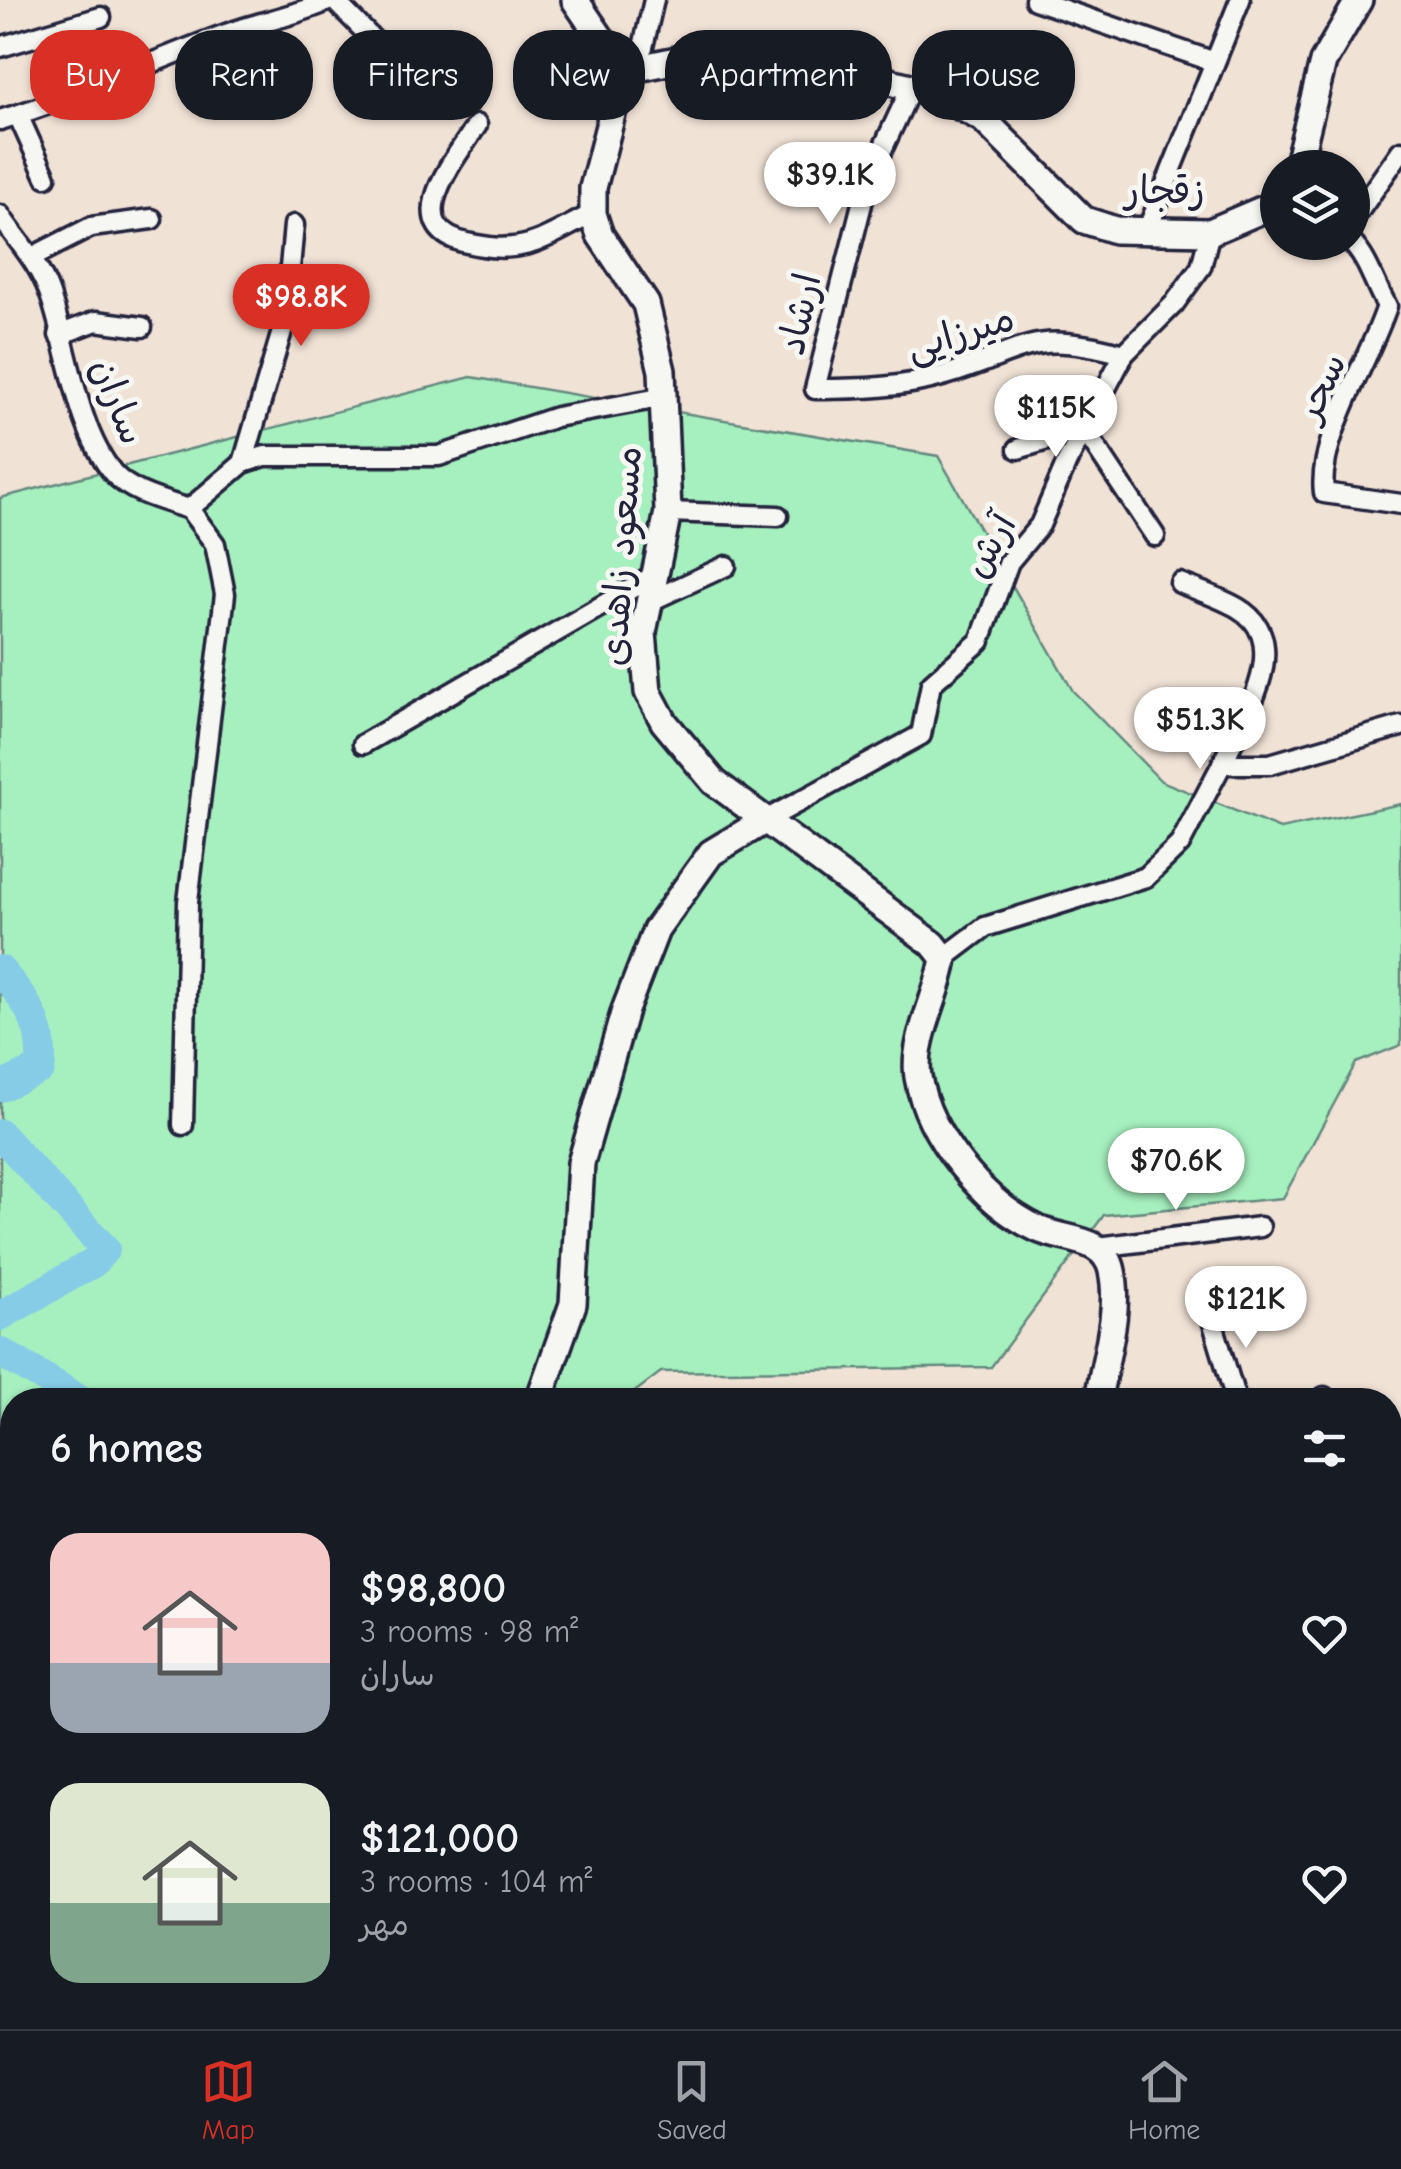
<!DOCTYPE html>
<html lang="en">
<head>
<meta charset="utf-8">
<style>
	body { margin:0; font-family:"Comic Neue","Playpen Sans Arabic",sans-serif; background:#242831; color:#f1f3f6; height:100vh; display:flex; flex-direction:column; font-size:38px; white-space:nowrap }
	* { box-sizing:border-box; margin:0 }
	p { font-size:32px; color:#9ea1a6 }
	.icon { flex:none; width:55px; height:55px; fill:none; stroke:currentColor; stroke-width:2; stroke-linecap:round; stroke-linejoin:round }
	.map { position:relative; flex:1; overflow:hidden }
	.side { position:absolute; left:0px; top:1388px; width:1402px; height:642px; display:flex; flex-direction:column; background:#171b24; border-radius:40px 40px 0 0; box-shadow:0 2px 8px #0004 }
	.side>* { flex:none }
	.guide { position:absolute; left:30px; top:30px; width:1342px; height:90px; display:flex; gap:20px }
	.controls { position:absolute; left:1260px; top:150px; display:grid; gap:20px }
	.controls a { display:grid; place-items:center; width:110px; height:110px; border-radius:50%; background:#171b24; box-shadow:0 2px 8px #0004; font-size:50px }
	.price { position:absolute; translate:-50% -85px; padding:0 22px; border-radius:35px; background:#fff; color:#222; font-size:32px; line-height:65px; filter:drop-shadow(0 2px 5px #0008) }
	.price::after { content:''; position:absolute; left:50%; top:60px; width:30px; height:22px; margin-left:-15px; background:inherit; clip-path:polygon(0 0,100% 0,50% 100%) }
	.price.selected { background:#d93025; color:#fff }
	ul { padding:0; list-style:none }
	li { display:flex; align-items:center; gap:30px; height:250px; padding:0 50px }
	li span { display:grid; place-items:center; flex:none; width:280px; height:200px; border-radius:30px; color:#555 }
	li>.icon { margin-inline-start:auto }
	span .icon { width:120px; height:120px; fill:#fffc; stroke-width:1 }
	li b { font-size:42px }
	h2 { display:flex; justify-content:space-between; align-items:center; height:120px; padding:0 50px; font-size:42px }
	.pill { padding:0 35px; border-radius:40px; background:#171b24; box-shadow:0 2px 8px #0004; font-size:35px; line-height:90px }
	.pill.selected { background:#d93025; color:#fff }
	.menu { display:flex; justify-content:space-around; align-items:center; height:140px; border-top:2px solid #363941; background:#171b24; font-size:28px; color:#9ea1a6 }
	.menu a { display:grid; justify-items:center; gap:5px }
	.menu .selected { color:#d93025 }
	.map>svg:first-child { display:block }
	.green { fill:#a6f0bf; stroke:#64897d; stroke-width:2.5 }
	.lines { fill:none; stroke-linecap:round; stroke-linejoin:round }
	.river { stroke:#86cce7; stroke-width:30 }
	.lane-casing { stroke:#22223b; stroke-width:16 }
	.street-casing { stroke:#22223b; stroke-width:25 }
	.secondary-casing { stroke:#22223b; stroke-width:32 }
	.lane { stroke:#f6f6f2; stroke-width:9 }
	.street { stroke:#f6f6f2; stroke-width:18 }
	.secondary { stroke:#f6f6f2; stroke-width:25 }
	.labels { text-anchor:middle; stroke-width:10; stroke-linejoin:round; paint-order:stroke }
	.street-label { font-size:38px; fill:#22223b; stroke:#f6f6f2 }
</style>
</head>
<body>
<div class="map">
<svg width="1401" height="2029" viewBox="0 0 1401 2029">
	<rect width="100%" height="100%" fill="#f1e2d6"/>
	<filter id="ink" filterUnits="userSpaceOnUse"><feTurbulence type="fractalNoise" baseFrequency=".01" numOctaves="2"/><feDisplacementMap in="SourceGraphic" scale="20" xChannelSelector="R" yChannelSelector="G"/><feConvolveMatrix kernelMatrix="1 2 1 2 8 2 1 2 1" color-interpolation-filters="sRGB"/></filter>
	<g filter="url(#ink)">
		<path class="green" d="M471,377L938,456L1073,691L1161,781L1280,829L1401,804V1045L1356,1063L1283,1198L1104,1215L991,1367L661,1372L624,1400H12V2018H164L160,2029H0V498Z"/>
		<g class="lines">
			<g class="river">
				<path d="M0,970C27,1001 46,1028 40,1069L0,1087"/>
				<path d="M0,1134L105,1249L93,1263L0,1316"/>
				<path d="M0,1352L81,1400"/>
				<path d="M0,1515L12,1483"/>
			</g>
			<defs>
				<g id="lane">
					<path d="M1390,1972L1401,1958"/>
					<path d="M1335,2029L1352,2018"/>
				</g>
				<g id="street">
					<path d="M334,0L394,61"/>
					<path d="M1035,0L1212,61"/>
					<path d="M0,47L101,17"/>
					<path d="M623,71L643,47L654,0"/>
					<path d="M911,88L868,180L815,389C859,389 903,388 946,375C1030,349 1030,329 1124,354"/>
					<path d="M18,115L46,177"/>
					<path d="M0,120C78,97 150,61 226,34C261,21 296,16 330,0"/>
					<path d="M477,125C455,159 397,228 467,243C490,248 506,250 529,244C550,238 572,223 593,214"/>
					<path d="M0,215C17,241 38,262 49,292C68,345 76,428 113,473C130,493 165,501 189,509L243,463L265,456H439L556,417L665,397"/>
					<path d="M1352,221L1401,151"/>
					<path d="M1146,233L1240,0"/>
					<path d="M1351,242C1369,260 1374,284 1387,306C1369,362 1317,439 1324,493L1401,504"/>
					<path d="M32,257L91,227L152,219"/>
					<path d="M59,335L96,321L142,327"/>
					<path d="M1018,449L1084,429L1155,536"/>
					<path d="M243,463L285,321L294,225"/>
					<path d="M668,512L778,516"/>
					<path d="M1180,583C1199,591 1221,598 1238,608C1297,643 1241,721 1222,764H1270L1401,726"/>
					<path d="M646,603L726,566"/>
					<path d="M363,744L653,576"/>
					<path d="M764,821L921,735L931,684L980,641L1009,562L1040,525L1067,462L1124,354L1174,304L1201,267L1210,232"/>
					<path d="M944,958L985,927L1146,877L1180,844L1222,764"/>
					<path d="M183,1125L188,902L225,594L215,544L189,509"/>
					<path d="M1098,1247L1260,1227"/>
					<path d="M1211,1317L1236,1400"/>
					<path d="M1324,1397L1325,1400"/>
					<path d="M1390,1482L1401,1466"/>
					<path d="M1390,1523L1401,1526"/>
					<path d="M1390,1784L1399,1786"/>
					<path d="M20,2029L23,2018"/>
				</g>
				<g id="secondary">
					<path d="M575,0L623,71L593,188V214L600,235L646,304L662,371L668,512L643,632L648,692L664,722L714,782L933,944L944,958C939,995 912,1039 918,1077C928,1136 984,1204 1038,1229C1064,1241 1105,1236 1112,1271C1121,1311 1104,1361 1098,1400"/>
					<path d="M623,71L687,58L757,71L878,79L935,93L983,119L1084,220L1115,230L1210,232L1278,203"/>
					<path d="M1297,168L1323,62L1359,0"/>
					<path d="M539,1400L573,1304L581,1163L625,1010L656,930L711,853L764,821"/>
					<path d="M1209,2018L1211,2029"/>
					<path d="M1232,2018L1234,2029"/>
					<path d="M179,2029L185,2018"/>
					<path d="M202,2029L203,2018"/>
				</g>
			</defs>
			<use href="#lane" class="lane-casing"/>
			<use href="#street" class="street-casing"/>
			<use href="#secondary" class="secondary-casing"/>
			<use href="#lane" class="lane"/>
			<use href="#street" class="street"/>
			<use href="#secondary" class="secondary"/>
		</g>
	</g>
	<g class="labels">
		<g class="street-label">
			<text x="1165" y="203">زقجار</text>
			<text transform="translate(799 314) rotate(-77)" y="13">ارشاد</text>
			<text transform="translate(960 332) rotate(-17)" y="13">میرزایی</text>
			<text transform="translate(1320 387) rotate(-65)" y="13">سحر</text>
			<text transform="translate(119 401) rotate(68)" y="13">ساران</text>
			<text transform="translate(989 545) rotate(-60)" y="13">آرش</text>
			<text transform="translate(620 556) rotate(-86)" y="13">مسعود زاهدی</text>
		</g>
	</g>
</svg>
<div class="controls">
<a><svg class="icon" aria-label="layers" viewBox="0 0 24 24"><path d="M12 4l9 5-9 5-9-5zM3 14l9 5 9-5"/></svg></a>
</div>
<b class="price" style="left:830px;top:227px">$39.1K</b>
<b class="price selected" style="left:301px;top:349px">$98.8K</b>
<b class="price" style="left:1056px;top:460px">$115K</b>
<b class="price" style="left:1200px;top:772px">$51.3K</b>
<b class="price" style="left:1176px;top:1213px">$70.6K</b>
<b class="price" style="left:1246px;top:1351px">$121K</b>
<div class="guide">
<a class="pill selected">Buy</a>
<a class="pill">Rent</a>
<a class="pill">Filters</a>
<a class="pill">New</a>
<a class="pill">Apartment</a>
<a class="pill">House</a>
</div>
<section class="side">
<h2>6 homes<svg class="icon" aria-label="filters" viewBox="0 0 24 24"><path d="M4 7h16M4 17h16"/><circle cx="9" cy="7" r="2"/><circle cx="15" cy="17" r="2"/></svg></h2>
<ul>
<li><span style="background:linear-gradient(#f6c9c9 65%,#9aa5b1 0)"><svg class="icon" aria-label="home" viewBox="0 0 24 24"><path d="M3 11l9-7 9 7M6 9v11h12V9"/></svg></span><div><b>$98,800</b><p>3 rooms · 98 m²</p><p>ساران</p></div><svg class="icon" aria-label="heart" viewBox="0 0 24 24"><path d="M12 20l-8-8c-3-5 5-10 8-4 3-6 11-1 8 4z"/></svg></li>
<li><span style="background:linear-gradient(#dfe7d0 60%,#7fa58c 0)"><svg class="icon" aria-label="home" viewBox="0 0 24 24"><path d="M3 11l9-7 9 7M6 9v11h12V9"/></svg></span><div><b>$121,000</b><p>3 rooms · 104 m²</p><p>مهر</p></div><svg class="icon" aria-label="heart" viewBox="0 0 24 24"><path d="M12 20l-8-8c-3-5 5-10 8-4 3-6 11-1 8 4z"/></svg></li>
</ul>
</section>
</div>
<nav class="menu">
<a class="selected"><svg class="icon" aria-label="map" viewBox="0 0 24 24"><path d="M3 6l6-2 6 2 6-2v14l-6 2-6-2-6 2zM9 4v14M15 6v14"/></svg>Map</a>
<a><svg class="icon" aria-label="saved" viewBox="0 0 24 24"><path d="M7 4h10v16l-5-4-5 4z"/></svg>Saved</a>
<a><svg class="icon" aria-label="home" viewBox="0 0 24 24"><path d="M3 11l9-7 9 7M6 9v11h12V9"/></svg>Home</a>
</nav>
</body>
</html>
